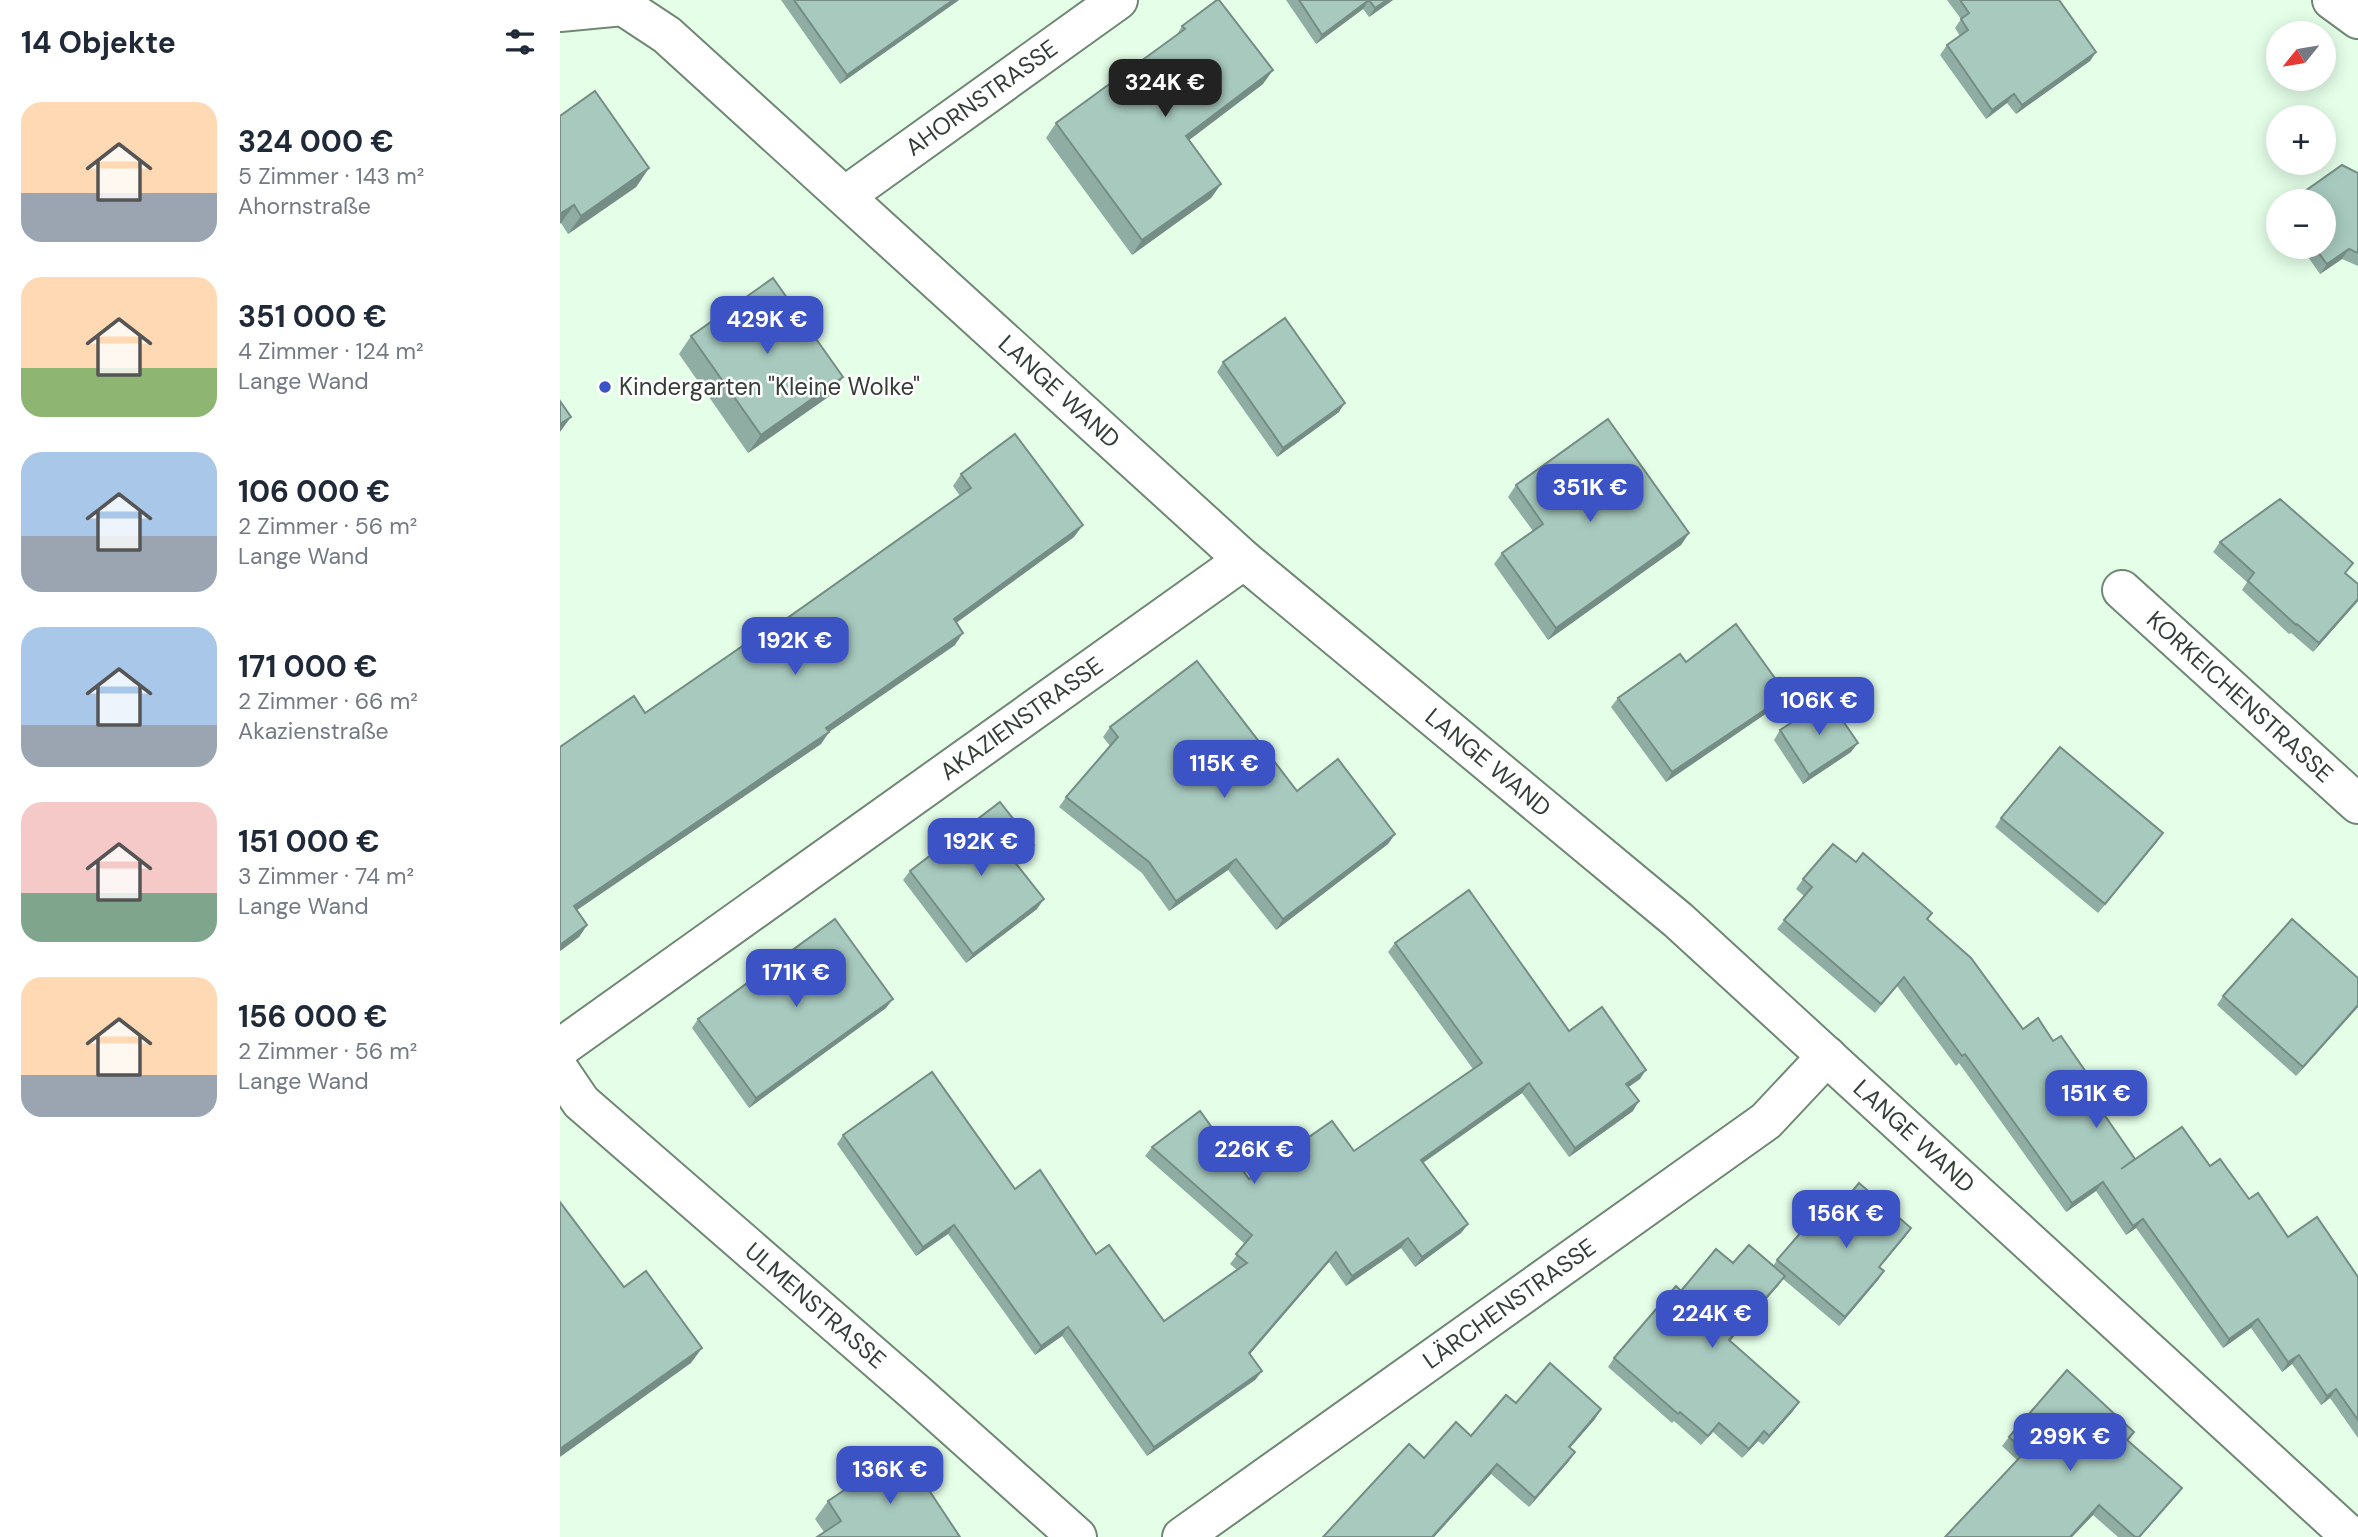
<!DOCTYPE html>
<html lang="de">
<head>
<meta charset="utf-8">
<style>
	body { margin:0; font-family:"DM Sans",sans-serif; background:#f6f6f7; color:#1f2937; height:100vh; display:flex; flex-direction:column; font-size:26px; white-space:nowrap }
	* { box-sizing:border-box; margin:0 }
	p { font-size:23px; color:#747a83 }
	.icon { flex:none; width:38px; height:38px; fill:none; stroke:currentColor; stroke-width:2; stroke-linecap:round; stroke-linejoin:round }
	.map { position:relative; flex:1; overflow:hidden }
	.drawer { display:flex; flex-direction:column; background:#fff; width:560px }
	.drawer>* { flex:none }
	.needle { width:46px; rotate:240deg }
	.buttons { position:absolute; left:1706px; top:21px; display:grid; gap:14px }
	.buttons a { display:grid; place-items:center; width:70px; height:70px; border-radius:50%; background:#fff; box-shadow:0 4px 18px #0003; font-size:35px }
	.price { position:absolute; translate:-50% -60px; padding:0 16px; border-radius:14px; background:#3c53c6; color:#fff; font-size:23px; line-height:46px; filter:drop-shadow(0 2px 4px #0008) }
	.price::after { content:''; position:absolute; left:50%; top:42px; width:21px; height:16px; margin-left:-10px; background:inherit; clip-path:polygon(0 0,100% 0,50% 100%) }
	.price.current { background:#222; color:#fff }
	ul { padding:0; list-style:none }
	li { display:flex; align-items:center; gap:21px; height:175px; padding:0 21px }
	li span { display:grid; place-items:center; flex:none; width:196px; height:140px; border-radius:21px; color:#555 }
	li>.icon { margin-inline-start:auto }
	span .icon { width:84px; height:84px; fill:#fffc; stroke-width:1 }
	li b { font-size:30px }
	h2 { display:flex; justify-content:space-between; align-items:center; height:84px; padding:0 21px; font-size:30px }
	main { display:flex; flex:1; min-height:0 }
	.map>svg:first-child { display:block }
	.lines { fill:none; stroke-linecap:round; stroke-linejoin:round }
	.street-casing { stroke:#708774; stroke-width:42 }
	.street { stroke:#fff; stroke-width:38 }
	.wall { fill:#90ada3 }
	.shaded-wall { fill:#758d85 }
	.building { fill:#a7c9be; stroke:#758d85; stroke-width:2 }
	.poi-dot { fill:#3c53c6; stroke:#fff; stroke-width:2.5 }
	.labels { text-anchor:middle; stroke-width:5; stroke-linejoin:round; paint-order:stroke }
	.street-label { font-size:24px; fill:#353f37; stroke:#fff }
	.poi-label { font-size:24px; fill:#353f37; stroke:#fff; text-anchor:start }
</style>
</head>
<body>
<main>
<section class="drawer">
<h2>14 Objekte<svg class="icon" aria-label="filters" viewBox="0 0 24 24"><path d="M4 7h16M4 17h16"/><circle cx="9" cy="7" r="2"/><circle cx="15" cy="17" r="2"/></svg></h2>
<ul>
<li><span style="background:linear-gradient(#ffd9b3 65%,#9aa5b1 0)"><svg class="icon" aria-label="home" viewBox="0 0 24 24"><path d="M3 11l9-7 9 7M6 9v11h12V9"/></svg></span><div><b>324 000 €</b><p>5 Zimmer · 143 m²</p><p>Ahornstraße</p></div></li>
<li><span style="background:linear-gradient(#ffd9b3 65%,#8fb573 0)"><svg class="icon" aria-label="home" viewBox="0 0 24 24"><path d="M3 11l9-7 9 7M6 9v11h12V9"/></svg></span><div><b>351 000 €</b><p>4 Zimmer · 124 m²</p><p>Lange Wand</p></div></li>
<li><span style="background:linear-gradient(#a9c7e8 60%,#9aa5b1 0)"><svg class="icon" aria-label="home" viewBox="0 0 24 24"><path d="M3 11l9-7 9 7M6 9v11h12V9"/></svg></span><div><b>106 000 €</b><p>2 Zimmer · 56 m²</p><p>Lange Wand</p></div></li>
<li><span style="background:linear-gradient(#a9c7e8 70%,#9aa5b1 0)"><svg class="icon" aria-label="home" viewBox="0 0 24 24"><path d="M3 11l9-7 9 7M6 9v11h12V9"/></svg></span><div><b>171 000 €</b><p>2 Zimmer · 66 m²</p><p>Akazienstraße</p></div></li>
<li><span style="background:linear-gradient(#f6c9c9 65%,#7fa58c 0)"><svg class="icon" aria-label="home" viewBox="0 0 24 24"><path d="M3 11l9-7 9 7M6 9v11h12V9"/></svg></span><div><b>151 000 €</b><p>3 Zimmer · 74 m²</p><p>Lange Wand</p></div></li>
<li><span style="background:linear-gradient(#ffd9b3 70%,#9aa5b1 0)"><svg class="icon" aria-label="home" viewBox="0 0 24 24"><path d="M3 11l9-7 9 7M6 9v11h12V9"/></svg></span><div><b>156 000 €</b><p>2 Zimmer · 56 m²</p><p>Lange Wand</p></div></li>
</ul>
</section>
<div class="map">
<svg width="1798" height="1537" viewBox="0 0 1798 1537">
	<rect width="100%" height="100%" fill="#e4fee8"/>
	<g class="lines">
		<defs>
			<g id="street">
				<path id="s1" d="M59,0L63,6L107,35L684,560L1118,920L1788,1534"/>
				<path d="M1772,0L1798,19"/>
				<path d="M0,12L63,6"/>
				<path id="s2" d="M285,196L558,0"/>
				<path id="s3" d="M1562,590L1798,804"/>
				<path id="s4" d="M0,1048L684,560"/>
				<path id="s5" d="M0,1071L21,1102L357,1394L517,1537"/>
				<path id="s6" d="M622,1537L1206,1121L1267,1056"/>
			</g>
		</defs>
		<use href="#street" class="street-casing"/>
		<use href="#street" class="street"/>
	</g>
	<g class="wall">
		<path d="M221,0H399L280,84Z"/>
		<path d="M726,0H833L809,17L803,9L756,44Z"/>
		<path d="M1387,0H1499L1536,52L1530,61L1456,114L1447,103L1426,119L1380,55L1387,45L1400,36L1395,28L1401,19Z"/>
		<path d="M622,26L703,84L629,140L661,184L651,198L572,255L486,138L496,123L616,36Z"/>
		<path d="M0,116L89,168L76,187L8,234L1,223Z"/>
		<path d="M1798,173V266L1782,259L1760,274L1741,247H1764Z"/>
		<path d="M131,336L271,395L188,453L119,354Z"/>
		<path d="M663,362L779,412L717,457L657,372Z"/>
		<path d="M401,474L514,537L396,623L395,645L269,732L261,744L17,910L27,925L19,937L0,951L85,713L202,636L400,496L393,486Z"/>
		<path d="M956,485L1129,533L1121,545L988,640L934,564L942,553L973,531L948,497Z"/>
		<path d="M1660,542L1786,574L1798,601L1753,652L1731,633L1729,634L1682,590L1687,582L1653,552Z"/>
		<path d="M1126,662L1227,695L1220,704L1106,782L1051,707L1058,698Z"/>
		<path d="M550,727L737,791L835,834L828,844L716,930L668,870L609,911L582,873L499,807L506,797L550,746L543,737Z"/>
		<path d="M1220,730L1291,752L1243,784L1214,740Z"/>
		<path d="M1441,818L1603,833L1538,913L1435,827Z"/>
		<path d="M474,845L467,855L456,863L477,909L406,963L343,880L350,871Z"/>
		<path d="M1243,879L1368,919L1463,1029L1520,1080L1575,1159L1650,1166L1689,1199L1728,1237L1798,1277V1438L1770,1398L1761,1405L1732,1364L1722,1372L1691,1328L1663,1348L1576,1228L1566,1235L1536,1191L1506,1212L1399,1063L1396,1066L1337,986L1315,1013L1217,929L1244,896L1236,889Z"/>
		<path d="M835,943L1009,1031L1080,1079L1068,1087L1073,1111L1009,1157L962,1093L863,1163L908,1224L901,1233L855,1267L841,1248L786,1286L769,1262L690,1354L702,1371L695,1380L587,1456L502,1336L475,1355L388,1234L356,1256L277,1144L283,1135L455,1189L536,1254L604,1321L677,1270L670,1264L685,1244L585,1156L592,1147L689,1179L794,1151L913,1069L828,952Z"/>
		<path d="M1798,978V1007L1736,1076L1657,1005L1663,996Z"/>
		<path d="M326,1008L189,1108L132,1028L138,1019Z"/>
		<path d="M1266,1223L1345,1237L1319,1267L1324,1271L1318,1280L1279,1326L1223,1279L1170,1341L1233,1411L1203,1445L1198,1441L1182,1458L1153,1432L1141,1445L1114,1421L1112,1423L1048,1367L1054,1358L1121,1291L1173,1263L1213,1266L1217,1260Z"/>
		<path d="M956,1403L1035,1419L1010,1447L1009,1461L969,1507L931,1474L874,1537L864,1458L911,1436Z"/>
		<path d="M1574,1432L1568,1441L1622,1488L1615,1497L1580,1537H1558L1533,1515L1512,1537H1385L1457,1460L1442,1446L1449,1437Z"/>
		<path d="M268,1501L400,1537L264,1532L255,1519Z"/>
	</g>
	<g class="shaded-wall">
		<path d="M393,0H399L280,84L287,75Z"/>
		<path d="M809,0L803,9L756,44L762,35Z"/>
		<path d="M827,0H833L809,17L815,8Z"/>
		<path d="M1536,52L1530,61L1456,114L1462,105Z"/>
		<path d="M713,70L703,84L616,150L626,136Z"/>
		<path d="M1454,94L1447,103L1426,119L1432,110Z"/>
		<path d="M89,168L76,187L8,234L21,216Z"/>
		<path d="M661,184L651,198L572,255L582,240Z"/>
		<path d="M14,205L1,223L0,224V214Z"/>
		<path d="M1789,249L1782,259L1760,274L1767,264Z"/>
		<path d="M283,377L271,395L188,453L201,435Z"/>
		<path d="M785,403L779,412L717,457L723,448Z"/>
		<path d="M11,417L0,432V424Z"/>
		<path d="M523,525L514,537L385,631L394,619Z"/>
		<path d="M1129,533L1121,545L988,640L996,628Z"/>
		<path d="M1798,599V601L1753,652L1759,643Z"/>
		<path d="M403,633L395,645L257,740L266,728Z"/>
		<path d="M1227,695L1220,704L1106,782L1112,772Z"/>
		<path d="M269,732L261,744L5,918L14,906Z"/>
		<path d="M1298,743L1291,752L1243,784L1249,775Z"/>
		<path d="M1603,833L1597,842L1538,913L1545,904Z"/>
		<path d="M835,834L828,844L716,930L723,919Z"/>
		<path d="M474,845L467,855L447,870L454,861Z"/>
		<path d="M676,859L668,870L609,911L616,901Z"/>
		<path d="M484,899L477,909L406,963L413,954Z"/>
		<path d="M27,925L19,937L0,951V945Z"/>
		<path d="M333,999L326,1008L189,1108L196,1098Z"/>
		<path d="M1798,1005V1007L1736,1076L1743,1067Z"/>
		<path d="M1086,1070L1080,1079L1060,1093L1066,1084Z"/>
		<path d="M969,1083L962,1093L854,1169L861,1160Z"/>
		<path d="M1079,1101L1073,1111L1009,1157L1015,1148Z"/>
		<path d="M1543,1182L1536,1191L1506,1212L1512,1203Z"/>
		<path d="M1583,1219L1576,1228L1566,1235L1573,1226Z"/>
		<path d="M908,1224L901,1233L855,1267L862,1257Z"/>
		<path d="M394,1225L388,1234L356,1256L363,1247Z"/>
		<path d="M1351,1228L1345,1237L1312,1276L1319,1267Z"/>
		<path d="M848,1238L841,1248L786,1286L792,1276Z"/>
		<path d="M776,1252L769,1262L683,1362L689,1353Z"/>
		<path d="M1324,1271L1318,1280L1279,1326L1285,1317Z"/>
		<path d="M1225,1276L1218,1286L1163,1349L1169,1340Z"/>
		<path d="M1698,1319L1691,1328L1663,1348L1669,1339Z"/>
		<path d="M508,1327L502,1336L475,1355L481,1346Z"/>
		<path d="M142,1348L131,1363L0,1457V1449Z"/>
		<path d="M1739,1355L1732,1364L1722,1372L1728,1362Z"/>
		<path d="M702,1371L695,1380L587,1456L594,1447Z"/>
		<path d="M1776,1389L1770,1398L1761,1405L1767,1396Z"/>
		<path d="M1239,1402L1233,1411L1203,1445L1209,1436Z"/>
		<path d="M1041,1409L1035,1419L1003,1456L1009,1447Z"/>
		<path d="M1204,1431L1198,1441L1182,1458L1189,1449Z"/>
		<path d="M1015,1452L1009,1461L969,1507L975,1498Z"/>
		<path d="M937,1464L931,1474L874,1537H872Z"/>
		<path d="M1622,1488L1615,1497L1580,1537H1579Z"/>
		<path d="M1539,1505L1533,1515L1512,1537H1510Z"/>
	</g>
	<g class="building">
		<path d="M234,0H393L287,75Z"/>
		<path d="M657,0H659L713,70L626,136L661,184L582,240L496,123L625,29L622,26Z"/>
		<path d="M739,0H809L762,35Z"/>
		<path d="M809,0H827L815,8Z"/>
		<path d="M1400,0H1499L1536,52L1462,105L1454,94L1432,110L1387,45L1408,30L1401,19L1409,13Z"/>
		<path d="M35,91L89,168L21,216L14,205L0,214V116Z"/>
		<path d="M1782,165L1798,173V253L1789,249L1767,264L1754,247H1764V201H1731Z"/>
		<path d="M213,278L283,377L201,435L131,336Z"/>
		<path d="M725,318L785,403L723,448L663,362Z"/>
		<path d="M0,401L11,417L0,424Z"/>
		<path d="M1048,419L1129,533L996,628L942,553L983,524L956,485Z"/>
		<path d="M455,434L523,525L394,619L403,633L266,728L269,732L14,906L27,925L0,945V747L74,696L85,713L200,634L202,636L411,488L401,474Z"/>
		<path d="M1720,499L1793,563L1785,573L1798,584V599L1759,643L1737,624L1736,625L1688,581L1694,573L1660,542Z"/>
		<path d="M1176,624L1227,695L1112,772L1058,698L1120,654L1126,662Z"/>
		<path d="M637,661L737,791L778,759L835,834L723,919L676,859L616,901L589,862L506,797L558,737L550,727Z"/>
		<path d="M1268,699L1298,743L1249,775L1220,730Z"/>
		<path d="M1500,747L1603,833L1545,904L1441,818Z"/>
		<path d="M440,802L474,845L454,861L484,899L413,954L350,871Z"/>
		<path d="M1273,844L1296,862L1303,853L1372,913L1367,919L1411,958L1463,1029L1478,1018L1493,1041L1501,1036L1526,1072L1518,1077L1575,1159L1561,1169L1622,1127L1650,1166L1660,1159L1689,1199L1698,1193L1728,1237L1757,1217L1798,1277V1420L1776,1389L1767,1396L1739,1355L1728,1362L1698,1319L1669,1339L1583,1219L1573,1226L1543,1182L1512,1203L1405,1054L1402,1056L1344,977L1321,1004L1224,920L1252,887L1243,879Z"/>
		<path d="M909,890L1009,1031L1042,1007L1086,1070L1066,1084L1079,1101L1015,1148L969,1083L861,1160L908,1224L862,1257L848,1238L792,1276L776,1252L689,1353L702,1371L594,1447L508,1327L481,1346L394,1225L363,1247L283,1135L372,1072L455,1189L480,1170L536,1254L549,1245L604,1321L687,1263L676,1254L692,1235L592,1147L640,1111L689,1179L772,1121L794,1151L922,1063L835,943Z"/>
		<path d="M275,919L333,999L196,1098L138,1019Z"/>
		<path d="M1732,919L1798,978V1005L1743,1067L1663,996Z"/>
		<path d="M1299,1183L1351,1228L1319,1267L1324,1271L1285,1317L1217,1260L1256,1215L1266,1223Z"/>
		<path d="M0,1202L64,1287L86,1271L142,1348L0,1449Z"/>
		<path d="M1189,1245L1225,1276L1169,1340L1239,1402L1209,1436L1204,1431L1189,1449L1159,1423L1148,1436L1120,1412L1118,1414L1054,1358L1116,1286L1121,1291L1156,1249L1173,1263Z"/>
		<path d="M990,1363L1041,1409L1009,1447L1015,1452L975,1498L937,1464L873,1536V1537H763L849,1444L864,1458L896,1422L911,1436L946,1395L956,1403Z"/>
		<path d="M1507,1370L1574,1432L1567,1440L1622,1488L1579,1537H1575L1539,1505L1510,1537H1385L1465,1452L1449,1437Z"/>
		<path d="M343,1451L400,1537H257L281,1521L268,1501Z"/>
	</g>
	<circle class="poi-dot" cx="45" cy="387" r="7"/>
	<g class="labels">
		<g class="street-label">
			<text dy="8" stroke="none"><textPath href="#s2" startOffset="168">AHORNSTRASSE</textPath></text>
			<text dy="8" stroke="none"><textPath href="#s1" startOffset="590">LANGE WAND</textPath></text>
			<text dy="8" stroke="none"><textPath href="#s3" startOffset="159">KORKEICHENSTRASSE</textPath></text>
			<text dy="8" stroke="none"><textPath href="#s4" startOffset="567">AKAZIENSTRASSE</textPath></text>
			<text dy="8" stroke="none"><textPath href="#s1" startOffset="1157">LANGE WAND</textPath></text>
			<text dy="8" stroke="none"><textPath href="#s1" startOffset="1724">LANGE WAND</textPath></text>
			<text dy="8" stroke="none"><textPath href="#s6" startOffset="402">LÄRCHENSTRASSE</textPath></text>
			<text dy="8" stroke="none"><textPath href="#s5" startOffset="348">ULMENSTRASSE</textPath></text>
		</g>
		<g class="poi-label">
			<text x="59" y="395">Kindergarten "Kleine Wolke"</text>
		</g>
	</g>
</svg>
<div class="buttons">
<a><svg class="needle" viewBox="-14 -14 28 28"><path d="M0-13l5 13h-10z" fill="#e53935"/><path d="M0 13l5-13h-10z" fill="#747a83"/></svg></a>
<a>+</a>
<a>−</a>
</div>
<b class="price current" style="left:605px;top:119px">324K €</b>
<b class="price" style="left:207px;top:356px">429K €</b>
<b class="price" style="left:1030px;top:524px">351K €</b>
<b class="price" style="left:235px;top:677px">192K €</b>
<b class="price" style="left:1259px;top:737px">106K €</b>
<b class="price" style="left:664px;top:800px">115K €</b>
<b class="price" style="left:421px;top:878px">192K €</b>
<b class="price" style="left:236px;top:1009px">171K €</b>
<b class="price" style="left:1536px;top:1130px">151K €</b>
<b class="price" style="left:694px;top:1186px">226K €</b>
<b class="price" style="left:1286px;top:1250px">156K €</b>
<b class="price" style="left:1152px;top:1350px">224K €</b>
<b class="price" style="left:1510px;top:1473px">299K €</b>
<b class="price" style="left:330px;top:1506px">136K €</b>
</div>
</main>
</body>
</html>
